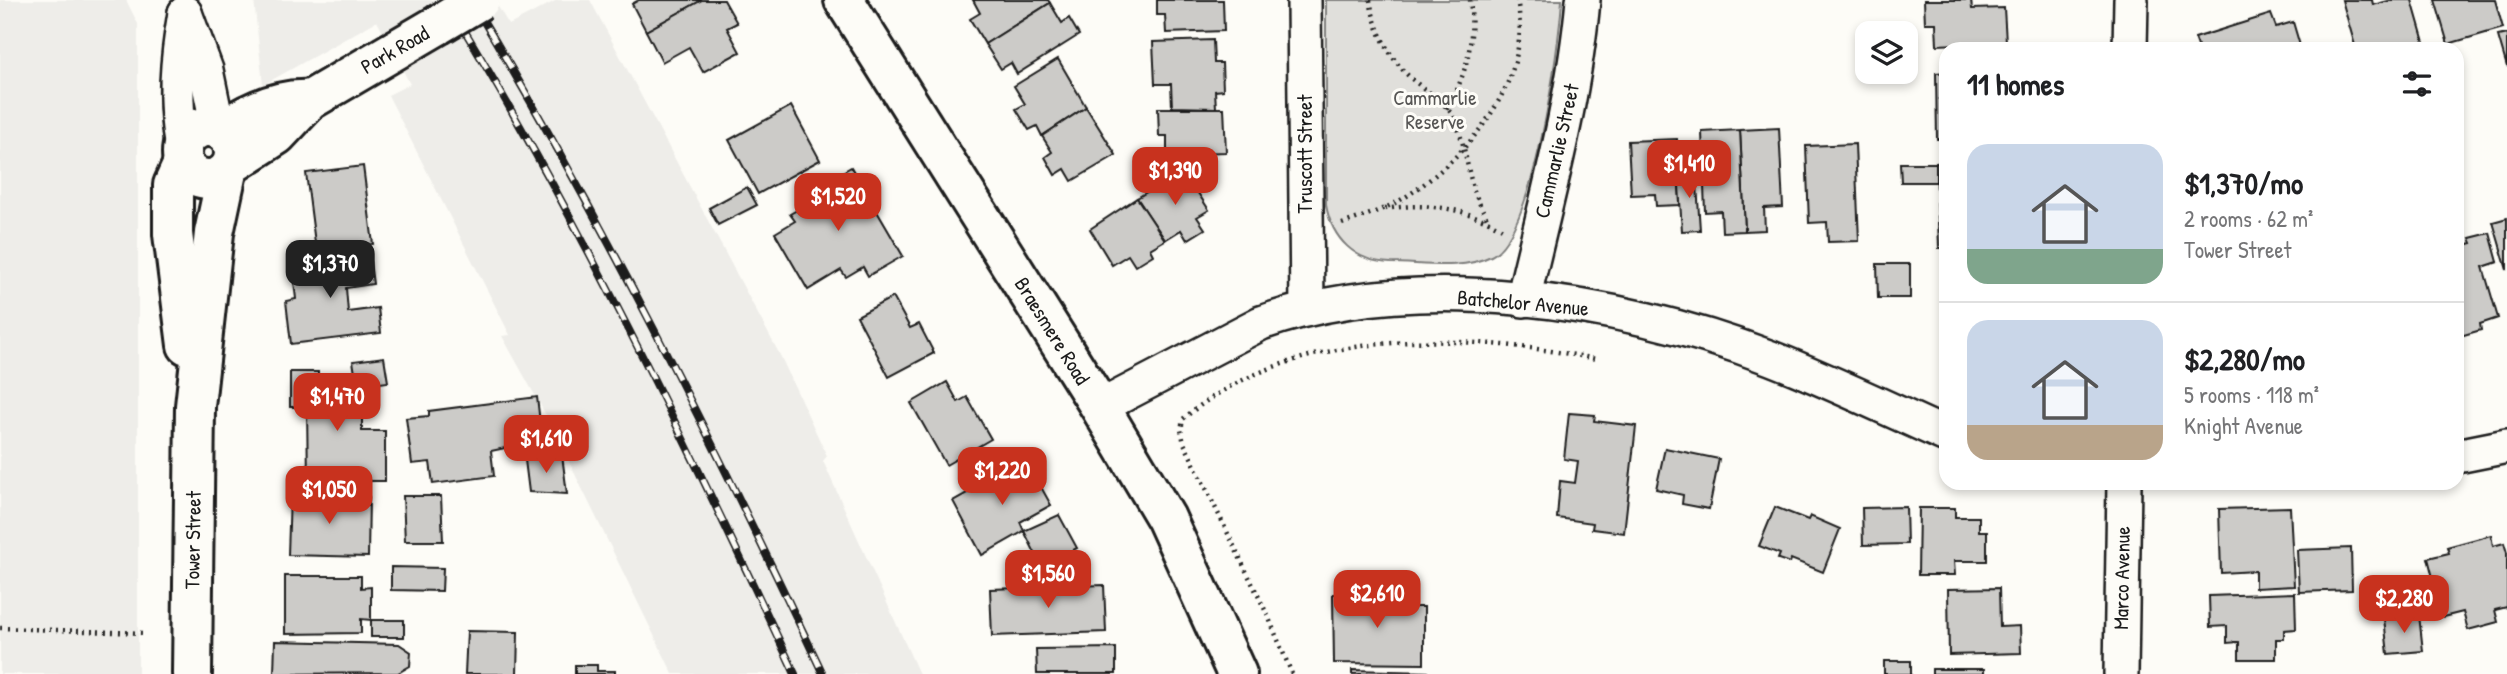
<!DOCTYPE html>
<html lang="en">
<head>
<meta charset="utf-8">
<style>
	body { margin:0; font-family:"Patrick Hand",sans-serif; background:#f6f6f6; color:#202124; height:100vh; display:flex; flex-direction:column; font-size:26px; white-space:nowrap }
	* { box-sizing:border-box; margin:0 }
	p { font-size:23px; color:#757577 }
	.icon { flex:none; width:38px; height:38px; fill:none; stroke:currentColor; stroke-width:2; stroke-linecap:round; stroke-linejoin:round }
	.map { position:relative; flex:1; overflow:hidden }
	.drawer { position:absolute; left:1939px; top:42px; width:525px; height:448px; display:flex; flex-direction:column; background:#fff; border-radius:21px; box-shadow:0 4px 10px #0003 }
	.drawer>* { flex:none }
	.buttons { position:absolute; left:1855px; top:21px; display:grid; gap:14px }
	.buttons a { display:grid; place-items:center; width:63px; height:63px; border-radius:14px; background:#fff; box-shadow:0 4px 10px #0003; font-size:35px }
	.price { position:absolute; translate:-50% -60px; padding:0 16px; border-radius:14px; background:#c8321e; color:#fff; font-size:23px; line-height:46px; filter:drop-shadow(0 2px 4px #0008) }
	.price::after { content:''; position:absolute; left:50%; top:42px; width:21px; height:16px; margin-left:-10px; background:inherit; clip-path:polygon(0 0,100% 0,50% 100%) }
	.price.current { background:#222; color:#fff }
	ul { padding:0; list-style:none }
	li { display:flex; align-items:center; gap:21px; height:175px; padding:0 28px }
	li+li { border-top:2px solid #e0e0e0 }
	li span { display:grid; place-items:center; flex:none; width:196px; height:140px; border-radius:21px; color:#555 }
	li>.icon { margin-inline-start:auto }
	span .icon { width:84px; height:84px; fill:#fffc; stroke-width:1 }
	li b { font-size:30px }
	h2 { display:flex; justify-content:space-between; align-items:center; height:84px; padding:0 28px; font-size:30px }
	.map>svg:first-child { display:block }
	.built { fill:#eeede9 }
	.green { fill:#e0dfdb; stroke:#7e7e7c; stroke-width:2 }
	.building { fill:#cccbc8; stroke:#1c1c1c; stroke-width:2 }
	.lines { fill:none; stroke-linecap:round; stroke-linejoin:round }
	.street-casing { stroke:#1c1c1c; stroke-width:38 }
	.secondary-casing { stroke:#1c1c1c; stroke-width:44 }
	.path { stroke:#1c1c1c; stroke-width:4.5; stroke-dasharray:2 5; stroke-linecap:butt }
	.street { stroke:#fdfcf7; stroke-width:33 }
	.secondary { stroke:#fdfcf7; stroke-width:38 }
	.rail-casing { stroke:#1c1c1c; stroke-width:8 }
	.rail { stroke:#fdfcf7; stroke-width:5; stroke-dasharray:16; stroke-linecap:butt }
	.secondary-bridge-casing { stroke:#1c1c1c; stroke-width:44; stroke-linecap:butt }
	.secondary-bridge { stroke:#fdfcf7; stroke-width:38 }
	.labels { text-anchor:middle; stroke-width:6; stroke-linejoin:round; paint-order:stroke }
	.street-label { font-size:21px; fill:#1c1c1c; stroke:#fdfcf7 }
	.park-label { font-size:21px; fill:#575655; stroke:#fdfcf7 }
</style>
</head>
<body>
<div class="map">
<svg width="2507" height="674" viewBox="0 0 2507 674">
	<rect width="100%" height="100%" fill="#fdfcf7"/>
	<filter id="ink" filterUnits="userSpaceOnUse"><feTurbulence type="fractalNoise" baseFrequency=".0143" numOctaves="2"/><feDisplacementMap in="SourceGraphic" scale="14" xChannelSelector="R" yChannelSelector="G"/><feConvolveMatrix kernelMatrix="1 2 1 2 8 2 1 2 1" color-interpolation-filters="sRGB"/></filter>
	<g filter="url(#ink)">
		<g class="built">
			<path d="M0,0H126L138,24V674H0Z"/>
			<path d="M254,0H494L509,25L557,0H590L781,357L827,456L823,461L919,674H673L547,417L502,336L510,335L388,95L410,84L377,21L263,85Z"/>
		</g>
		<path class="green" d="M1326,0H1562C1559,48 1534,235 1491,256C1461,271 1422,263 1391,263C1355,262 1332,239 1326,205Z"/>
		<g class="building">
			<path d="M639,0H702L646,31L632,4Z"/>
			<path d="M702,0H724L737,23L727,28L740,52L703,72L689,47L662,62L646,31Z"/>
			<path d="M1048,0L1050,3L985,44L970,19L980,13L973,0Z"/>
			<path d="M1157,0H1223L1224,31L1166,33L1165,15H1157Z"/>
			<path d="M1924,0H1971L1972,9L2004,8L2006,42L1937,45L1936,23H1925Z"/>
			<path d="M2342,0H2372L2373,5L2392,0H2412L2426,49H2356Z"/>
			<path d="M2435,0H2495L2503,28L2448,44Z"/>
			<path d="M1050,3L1062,23L1069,18L1079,35L1017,74L1011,63L1001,69L985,44Z"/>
			<path d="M2271,14L2276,27L2293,22L2301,49H2199L2195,38Z"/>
			<path d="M2507,34V67L2498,36Z"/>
			<path d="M1213,40L1214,63H1222L1223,90L1215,91L1216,108L1172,107L1171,84H1155L1153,42Z"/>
			<path d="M1058,59L1086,107L1042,136L1037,126L1029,130L1016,109L1025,104L1014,86Z"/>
			<path d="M1946,72V139H1937L1936,73Z"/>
			<path d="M791,106L820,160L758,194L729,140Z"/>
			<path d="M1086,107L1116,155L1072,181L1065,169L1055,175L1045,157L1052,152L1042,136Z"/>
			<path d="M1158,108H1224L1226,152L1167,154V136H1159Z"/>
			<path d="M1779,128L1783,207L1764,208L1765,230L1745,231L1740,130Z"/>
			<path d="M1740,130L1745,231L1722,232L1721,211L1705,212L1702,132Z"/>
			<path d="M1677,139L1680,205L1656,206L1655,194L1631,195L1628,141Z"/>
			<path d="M1855,144L1859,241L1828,242L1827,222L1809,223L1806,146Z"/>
			<path d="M1946,162V248H1939L1936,163Z"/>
			<path d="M1900,163H1936V182H1901Z"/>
			<path d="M363,166L373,244L316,251L306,173Z"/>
			<path d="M851,167L903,256L868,276L863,267L846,277L841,270L808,290L775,233L795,221L790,214L818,198L813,189Z"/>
			<path d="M1696,169L1700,230L1682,231L1678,170Z"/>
			<path d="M1183,170L1209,210L1197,217L1205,229L1187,240L1181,230L1165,240L1137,198Z"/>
			<path d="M747,187L757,205L718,225L709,208Z"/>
			<path d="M1137,198L1165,240L1150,249L1153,255L1135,266L1128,255L1112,265L1090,229Z"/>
			<path d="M2507,218V270L2493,222Z"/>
			<path d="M2490,233L2498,262L2483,267L2498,318L2480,324L2481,330L2457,337V247L2472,243L2470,238Z"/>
			<path d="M369,254L373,284L346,288L348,312L378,308L381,333L291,344L286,301L296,299L292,264Z"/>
			<path d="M1877,264H1910V298H1878Z"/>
			<path d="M893,297L910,328L919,324L934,353L889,377L857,316Z"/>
			<path d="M384,357L388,382L357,386L353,361Z"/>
			<path d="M290,372H318V390H362V431H385V481H308L307,407H290Z"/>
			<path d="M947,382L958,402L967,397L991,439L946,465L911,403Z"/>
			<path d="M537,397L542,440L491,451L494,476L433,484L430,462L412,464L406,418L429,416V411Z"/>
			<path d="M1569,413L1595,415L1594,421L1636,426L1624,533L1592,529L1593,523L1557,518L1560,481L1575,483L1578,461L1564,459Z"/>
			<path d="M1665,448L1719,459L1709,509L1682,504L1683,495L1656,489Z"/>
			<path d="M562,455L567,494L529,492L525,460Z"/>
			<path d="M1026,460L1051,505L1020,522L1024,531L982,555L953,501Z"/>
			<path d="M290,495L369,497L368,557L288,555Z"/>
			<path d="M403,496H441L443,541H405Z"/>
			<path d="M1775,507L1808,520L1810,516L1840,529L1823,572L1791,559L1790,563L1778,559L1780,554L1759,546Z"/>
			<path d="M1906,507L1907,544L1863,545L1862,508Z"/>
			<path d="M2290,507L2294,586L2255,588V571L2221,573L2219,509Z"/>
			<path d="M1919,508H1955V517H1979V531H1987V561H1954L1955,575H1918Z"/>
			<path d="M1059,515L1077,548L1042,567L1024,531Z"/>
			<path d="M2491,535L2493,546L2504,543L2507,553V607L2495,610L2498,622L2468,630L2463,612L2443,617L2428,558L2449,553L2447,547Z"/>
			<path d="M2351,548L2352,590L2299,592L2297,550Z"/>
			<path d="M391,567L443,568L442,591L391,590Z"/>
			<path d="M285,576H361V588L371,587V620L361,619V633L285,634Z"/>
			<path d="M1104,585L1106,632L992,636L990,589Z"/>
			<path d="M1999,588L2000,627L2020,626L2021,653L1949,655L1948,589Z"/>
			<path d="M2295,593L2296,629L2284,630V639H2276V659H2239V642L2227,643V626L2210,627L2209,596Z"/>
			<path d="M1333,594H1399L1398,607H1424V664L1334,663Z"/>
			<path d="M2419,615L2423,651L2388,654L2384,619Z"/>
			<rect x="371" y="620" width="33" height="17"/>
			<path d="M467,631L518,632L517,674H465Z"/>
			<path d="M275,641L399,644L411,652L410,666L398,673L274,674Z"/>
			<path d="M1116,648V674H1037L1036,649Z"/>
			<rect x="1884" y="661" width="27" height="13"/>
			<path d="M575,665H597V671H615V674H575Z"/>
			<rect x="1932" y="669" width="52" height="5"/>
			<path d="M1352,670L1428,672V674H1352Z"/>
		</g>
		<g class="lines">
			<defs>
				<g id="street">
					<path d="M1304,0L1307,308"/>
					<path d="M185,13L206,70L218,128"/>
					<path d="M2130,49L2131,0"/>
					<path d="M182,148C173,102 177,59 185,13"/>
					<path d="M1523,300C1546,201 1574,102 1583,0"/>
					<path d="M1100,407L1261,323C1417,268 1619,300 1771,358C1830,381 1888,409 1946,435"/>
					<path d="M2457,456L2507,446"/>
					<path d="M2121,674L2124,483"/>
				</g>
				<g id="secondary">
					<path d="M844,0L1100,407L1166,518L1237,674"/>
					<circle cx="208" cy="153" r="26"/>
					<path d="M222,130C247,113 279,98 310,100"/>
					<path d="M183,163L173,185V234L187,345"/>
					<path d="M232,164L277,135L310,100L438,25"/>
					<path d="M192,674L195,406L214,233L227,172"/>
				</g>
			</defs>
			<use href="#street" class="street-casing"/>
			<use href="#secondary" class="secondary-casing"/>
			<g class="path">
				<path d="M1370,0C1375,30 1390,60 1413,80C1426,91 1440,98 1450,112C1463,133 1465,157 1471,180C1474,194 1481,207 1488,220"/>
				<path d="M1447,109C1467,74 1475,40 1470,0"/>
				<path d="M1385,209C1427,202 1467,208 1504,230"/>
				<path d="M1342,224C1364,216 1387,209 1407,196C1469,155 1534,80 1517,0"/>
				<path d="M0,628L144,633"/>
				<path d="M1292,674L1268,616L1184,443L1181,430L1183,419C1292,326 1463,332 1596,359"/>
			</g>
			<use href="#street" class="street"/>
			<use href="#secondary" class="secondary"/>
			<defs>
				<g id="rail">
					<path d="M446,0C578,215 688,445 795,674"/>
					<path d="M471,0C602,217 715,445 823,674"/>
				</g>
			</defs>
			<use href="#rail" class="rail-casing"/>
			<use href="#rail" class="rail"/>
			<defs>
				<path id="secondary-bridge" d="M438,25L480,0"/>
			</defs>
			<use href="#secondary-bridge" class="secondary-bridge-casing"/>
			<use href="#secondary-bridge" class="secondary-bridge"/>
		</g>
	</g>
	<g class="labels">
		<g class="street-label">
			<text transform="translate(395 50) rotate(-30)" y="7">Park Road</text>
			<text transform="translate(1557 151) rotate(-77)" y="7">Cammarlie Street</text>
			<text transform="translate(1305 154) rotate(-90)" y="7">Truscott Street</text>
			<text transform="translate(1523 303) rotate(5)" y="7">Batchelor Avenue</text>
			<text transform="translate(1052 331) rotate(58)" y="7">Braesmere Road</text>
			<text transform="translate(193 540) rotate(-89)" y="7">Tower Street</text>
			<text transform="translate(2122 578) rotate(-89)" y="7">Marco Avenue</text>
		</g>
		<g class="park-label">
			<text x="1435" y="105">Cammarlie<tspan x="1435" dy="24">Reserve</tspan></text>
		</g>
	</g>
</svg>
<div class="buttons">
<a><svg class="icon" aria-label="layers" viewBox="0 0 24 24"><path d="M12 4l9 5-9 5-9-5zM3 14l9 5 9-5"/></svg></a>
</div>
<b class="price" style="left:1689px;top:200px">$1,410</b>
<b class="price" style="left:1175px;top:207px">$1,390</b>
<b class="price" style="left:838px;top:233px">$1,520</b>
<b class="price current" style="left:330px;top:300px">$1,370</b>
<b class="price" style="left:337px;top:433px">$1,470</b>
<b class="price" style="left:546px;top:475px">$1,610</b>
<b class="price" style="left:1002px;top:507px">$1,220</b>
<b class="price" style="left:329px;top:526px">$1,050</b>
<b class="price" style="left:1048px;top:610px">$1,560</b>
<b class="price" style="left:1377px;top:630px">$2,610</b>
<b class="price" style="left:2404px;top:635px">$2,280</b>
<section class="drawer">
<h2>11 homes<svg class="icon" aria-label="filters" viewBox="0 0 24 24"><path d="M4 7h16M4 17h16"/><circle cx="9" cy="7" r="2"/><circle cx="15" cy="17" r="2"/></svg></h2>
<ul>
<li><span style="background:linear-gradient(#c9d6e8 75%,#7fa58c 0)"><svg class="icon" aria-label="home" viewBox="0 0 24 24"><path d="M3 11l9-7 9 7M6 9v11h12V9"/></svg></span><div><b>$1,370/mo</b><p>2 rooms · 62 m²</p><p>Tower Street</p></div></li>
<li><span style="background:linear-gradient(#c9d6e8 75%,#b9a48a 0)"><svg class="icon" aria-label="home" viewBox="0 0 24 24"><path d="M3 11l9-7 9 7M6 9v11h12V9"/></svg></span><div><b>$2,280/mo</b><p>5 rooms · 118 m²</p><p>Knight Avenue</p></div></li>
</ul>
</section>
</div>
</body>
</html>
